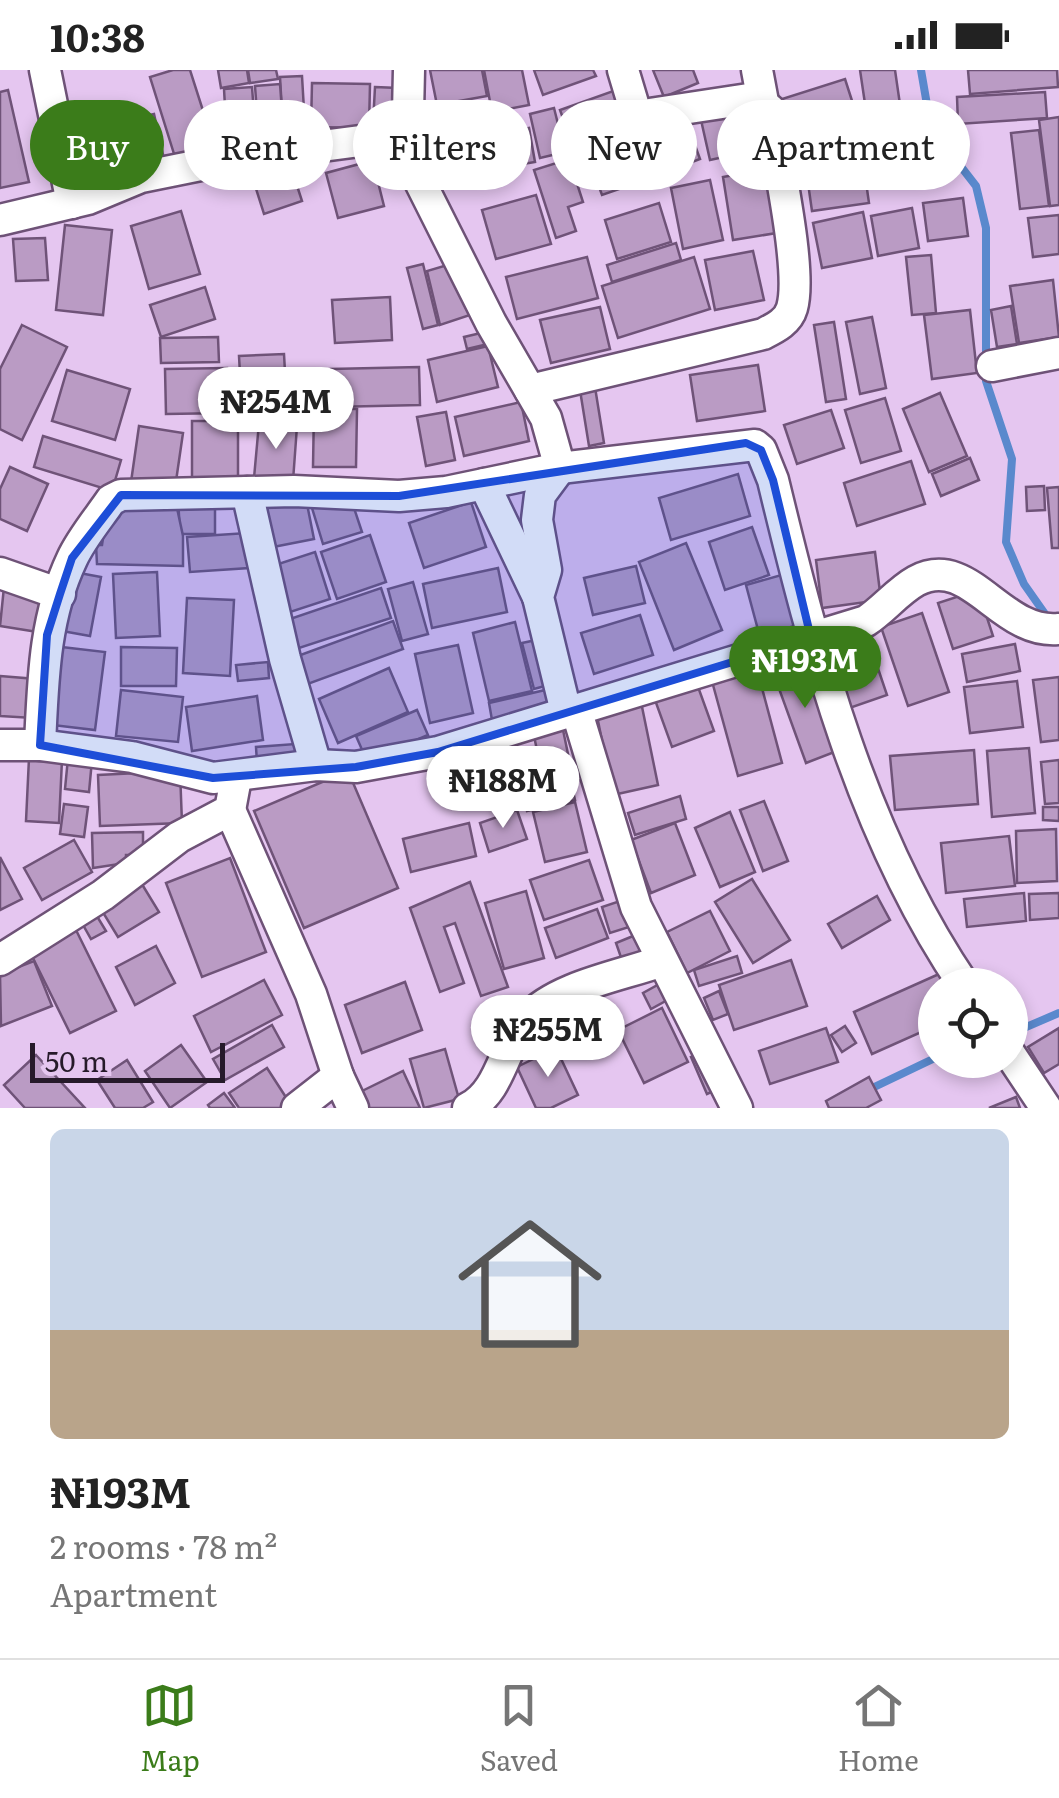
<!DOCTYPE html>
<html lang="en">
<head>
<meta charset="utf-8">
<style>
	body { margin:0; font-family:Literata,serif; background:#f2f2f2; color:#222; height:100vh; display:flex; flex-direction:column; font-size:38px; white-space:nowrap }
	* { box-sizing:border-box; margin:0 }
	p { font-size:32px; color:#767676 }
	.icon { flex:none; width:55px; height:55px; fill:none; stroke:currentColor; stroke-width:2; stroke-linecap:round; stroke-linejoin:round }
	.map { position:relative; height:1038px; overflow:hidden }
	.details { display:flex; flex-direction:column; background:#fff; flex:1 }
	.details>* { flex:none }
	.banner { position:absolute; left:30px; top:30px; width:1000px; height:90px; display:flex; gap:20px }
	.controls { position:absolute; left:918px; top:898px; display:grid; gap:20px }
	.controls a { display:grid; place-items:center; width:110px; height:110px; border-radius:50%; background:#fff; box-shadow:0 5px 15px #0003; font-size:50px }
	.scale { position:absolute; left:30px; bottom:25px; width:195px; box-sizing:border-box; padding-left:10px; border:5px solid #261a2a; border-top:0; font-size:28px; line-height:35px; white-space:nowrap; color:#261a2a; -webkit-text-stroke:8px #e5c6f0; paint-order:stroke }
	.price { position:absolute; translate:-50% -85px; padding:0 22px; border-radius:35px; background:#fff; color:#222; font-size:32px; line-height:65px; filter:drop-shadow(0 2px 5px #0008) }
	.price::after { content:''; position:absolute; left:50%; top:60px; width:30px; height:22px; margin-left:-15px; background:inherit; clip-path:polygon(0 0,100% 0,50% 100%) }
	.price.on { background:#3b7c1a; color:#fff }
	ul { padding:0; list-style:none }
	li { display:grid; align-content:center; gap:20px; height:530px; padding:0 50px }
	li+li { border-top:2px solid #e0e0e0 }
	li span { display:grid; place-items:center; height:310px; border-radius:15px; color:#555 }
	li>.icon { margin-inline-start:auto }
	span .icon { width:180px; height:180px; fill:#fffc; stroke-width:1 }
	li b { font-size:42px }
	.chip { padding:0 35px; border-radius:45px; background:#fff; box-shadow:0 5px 15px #0003; font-size:35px; line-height:90px }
	.chip.on { background:#3b7c1a; color:#fff }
	.status { display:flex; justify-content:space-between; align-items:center; height:70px; padding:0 50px; background:#fff; direction:ltr }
	.status svg { height:28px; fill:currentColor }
	.tabs { display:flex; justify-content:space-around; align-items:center; height:140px; border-top:2px solid #e0e0e0; background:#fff; font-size:28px; color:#767676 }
	.tabs a { display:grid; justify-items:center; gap:5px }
	.tabs .on { color:#3b7c1a }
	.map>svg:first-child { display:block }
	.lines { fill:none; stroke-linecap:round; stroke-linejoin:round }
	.stream { stroke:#5a89cd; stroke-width:8 }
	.building { fill:#ba9bc4; stroke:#6f5378; stroke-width:2.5 }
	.minor-casing { stroke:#6e5277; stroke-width:35 }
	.minor { stroke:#fff; stroke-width:30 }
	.marked { fill:#1d4ed8; fill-opacity:0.2; stroke:#1d4ed8; stroke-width:8; stroke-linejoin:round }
</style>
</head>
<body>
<div class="status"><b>10:38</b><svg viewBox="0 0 49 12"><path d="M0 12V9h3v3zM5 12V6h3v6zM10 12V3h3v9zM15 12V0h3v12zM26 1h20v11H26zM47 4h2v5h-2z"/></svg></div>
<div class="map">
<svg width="1059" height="1038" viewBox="0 0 1059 1038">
	<rect width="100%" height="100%" fill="#e5c6f0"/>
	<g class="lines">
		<g class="stream">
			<path d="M921,0L931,58L976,116L986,158V311L1012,389L1006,472L1024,514L1050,551"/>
			<path d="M1010,964L1059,943"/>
			<path d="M868,1020L935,988"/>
		</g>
	</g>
	<g class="building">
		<path d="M173,0H190L214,75L175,87L150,7Z"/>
		<path d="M218,0H247L249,13L221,18Z"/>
		<path d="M248,0H276L278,9L250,13Z"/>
		<path d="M430,0H482L487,26L437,35Z"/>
		<path d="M484,0H522L529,35L492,42Z"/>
		<path d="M534,0H593L596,6L543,25Z"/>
		<path d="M653,0H693L698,13L664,27Z"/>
		<path d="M860,0H895L905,69L871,74Z"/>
		<path d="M968,0H1057L1058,17L970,24Z"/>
		<path d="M302,6L305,57L283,59L280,7Z"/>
		<path d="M845,9L863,65L800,85L782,29Z"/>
		<path d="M312,13L370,14L369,58L311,57Z"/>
		<path d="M280,14L284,68L259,70L255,16Z"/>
		<path d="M252,17L256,70L227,72L224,19Z"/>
		<path d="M375,17L398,18L397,55L373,54Z"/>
		<path d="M8,20L29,112L0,118V22Z"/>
		<path d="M616,20L627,53L572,73L560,40Z"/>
		<path d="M1045,22L1047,48L958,54L957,27Z"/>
		<path d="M554,38L565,82L540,88L530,44Z"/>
		<path d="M743,41L751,81L710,90L701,50Z"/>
		<path d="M154,44L164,89L89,105L80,61Z"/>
		<path d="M684,45L700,89L666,102L650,57Z"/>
		<path d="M1059,47V135L1050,136L1039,50Z"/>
		<path d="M529,58L535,92L492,99L486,65Z"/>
		<path d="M1039,60L1049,136L1020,139L1011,63Z"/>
		<path d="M482,62L489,101L459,106L452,68Z"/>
		<path d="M637,67L651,108L602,125L587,84Z"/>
		<path d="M379,77L383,93L374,96L384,136L338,148L326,103L363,93L360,82Z"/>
		<path d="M569,89L583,132L568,137L576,161L556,168L534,100Z"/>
		<path d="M289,91L302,131L264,144L251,103Z"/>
		<path d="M863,91L869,133L812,141L806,99Z"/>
		<path d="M773,98L783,162L733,170L723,107Z"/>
		<path d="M710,110L723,170L683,179L671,118Z"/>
		<path d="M536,125L551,174L496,189L482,140Z"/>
		<path d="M963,128L968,166L928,171L923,133Z"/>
		<path d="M659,133L671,172L617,189L605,150Z"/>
		<path d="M912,138L919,178L878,186L871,146Z"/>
		<path d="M181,141L200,204L149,219L131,156Z"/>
		<path d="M863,142L872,188L822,198L813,153Z"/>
		<path d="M1059,145V184L1033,187L1028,148Z"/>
		<path d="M65,155L112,160L103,245L56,240Z"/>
		<path d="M45,168L48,210L16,211L13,169Z"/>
		<path d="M676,173L681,190L612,212L607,195Z"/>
		<path d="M753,181L764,230L715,240L705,190Z"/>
		<path d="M931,185L936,243L912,245L906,187Z"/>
		<path d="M587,187L598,228L517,249L506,207Z"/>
		<path d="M694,187L710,239L618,268L602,216Z"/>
		<path d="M454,193L470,245L440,255L427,201Z"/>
		<path d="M423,194L438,255L423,259L407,198Z"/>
		<path d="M1053,210L1059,267L1019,273L1010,216Z"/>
		<path d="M205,217L215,249L161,267L150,235Z"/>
		<path d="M390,227L392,270L335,273L332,230Z"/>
		<path d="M1011,236L1017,274L997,277L991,240Z"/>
		<path d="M600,237L610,279L551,293L540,250Z"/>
		<path d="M970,240L977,303L932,309L924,245Z"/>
		<path d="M872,247L886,318L860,324L846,252Z"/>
		<path d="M834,252L846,329L826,332L814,255Z"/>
		<path d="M22,255L67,277L22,370L0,359V299Z"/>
		<path d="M485,262L488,274L467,279L464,267Z"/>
		<path d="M218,267L219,292L161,293L160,268Z"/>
		<path d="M488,276L498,317L437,332L428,290Z"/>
		<path d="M284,284L287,338L242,340L239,286Z"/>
		<path d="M758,295L765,341L697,351L690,305Z"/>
		<path d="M419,297L420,335L332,337L331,299Z"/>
		<path d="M227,298L228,343L166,344L165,299Z"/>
		<path d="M67,300L130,319L115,370L52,351Z"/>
		<path d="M594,311L604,373L589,376L579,314Z"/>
		<path d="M940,323L967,386L929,402L903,339Z"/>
		<path d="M885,328L901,381L861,393L845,340Z"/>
		<path d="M521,332L529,371L464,386L455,347Z"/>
		<path d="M314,338L357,339L356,397H313Z"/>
		<path d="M831,340L844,378L797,394L784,355Z"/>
		<path d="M446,342L455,390L426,396L417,347Z"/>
		<rect x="192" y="351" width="46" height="61"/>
		<path d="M259,353L297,356L293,411L254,408Z"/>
		<path d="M139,356L183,363L175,418L131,412Z"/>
		<path d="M43,366L121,390L112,421L34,397Z"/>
		<path d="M970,388L979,410L941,426L932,404Z"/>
		<path d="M911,391L925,434L857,456L844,413Z"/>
		<path d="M10,397L48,414L27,461L0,449V419Z"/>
		<path d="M738,404L750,446L671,470L659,428Z"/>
		<path d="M1044,416L1045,440L1027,441L1026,417Z"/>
		<path d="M1059,417V478H1052L1047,418Z"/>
		<path d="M350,426L362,462L323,474L312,438Z"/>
		<path d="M178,427H215V464H180Z"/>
		<path d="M306,429L314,469L268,478L260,438Z"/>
		<path d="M471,432L486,477L424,498L409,453Z"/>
		<path d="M118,438H177L183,466V496L97,494L96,475H102L105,455L119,447Z"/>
		<path d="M752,457L769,505L725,520L709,472Z"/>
		<path d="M247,463L249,498L190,502L187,467Z"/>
		<path d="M370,465L386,512L337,529L321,482Z"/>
		<path d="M686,473L722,560L674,580L639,492Z"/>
		<path d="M315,482L330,529L281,545L266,498Z"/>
		<path d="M875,482L881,530L822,538L816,490Z"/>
		<path d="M636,496L645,533L593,545L584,508Z"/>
		<path d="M498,498L507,542L432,558L423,514Z"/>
		<path d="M74,502L101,507L90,566L62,561Z"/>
		<path d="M157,502L160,566L116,568L113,504Z"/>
		<path d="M785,504L800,560L761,571L746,515Z"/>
		<path d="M413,512L428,564L402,571L388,519Z"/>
		<path d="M4,517L50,524L44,563L0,556Z"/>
		<path d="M381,518L391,548L296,579L287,550Z"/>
		<path d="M978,520L993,566L953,579L938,533Z"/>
		<path d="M187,528L234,530L230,606L183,603Z"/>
		<path d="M922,543L949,622L908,636L881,557Z"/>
		<path d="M640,545L653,585L594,604L581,563Z"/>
		<path d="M393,551L403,579L305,615L295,587Z"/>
		<path d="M515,552L532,621L489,631L473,563Z"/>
		<path d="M866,563L887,625L841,641L820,578Z"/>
		<path d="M541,569L552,614L534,619L522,573Z"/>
		<path d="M1015,574L1020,601L967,612L962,584Z"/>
		<path d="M458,575L473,643L430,653L415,584Z"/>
		<path d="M53,576L105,582L95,660L44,654Z"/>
		<path d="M121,577L177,578L176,616H121Z"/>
		<path d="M805,590L837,681L806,693L773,602Z"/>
		<path d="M268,592L269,608L238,611L236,595Z"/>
		<path d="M755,592L782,693L738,706L710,604Z"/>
		<path d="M389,598L408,642L338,673L319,629Z"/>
		<path d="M0,606L36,609L33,648L0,646Z"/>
		<path d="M1059,607V670L1041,672L1033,610Z"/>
		<path d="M1017,611L1023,657L970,663L964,617Z"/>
		<path d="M697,614L714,661L672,677L655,630Z"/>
		<path d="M558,617L562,634L492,650L489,633Z"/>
		<path d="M121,620L183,627L178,672L116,666Z"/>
		<path d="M257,626L263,670L192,681L186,637Z"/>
		<path d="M640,627L658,715L613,725L595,636Z"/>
		<path d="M417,640L428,665L367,691L356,666Z"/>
		<path d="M562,655L568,684L539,690L533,661Z"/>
		<path d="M295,674L296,690L257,693L256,677Z"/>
		<path d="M1029,678L1035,743L992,747L987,681Z"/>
		<path d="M974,680L978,734L895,740L890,686Z"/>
		<path d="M29,688L62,690L59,753L26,751Z"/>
		<path d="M68,688L92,690L89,722L65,719Z"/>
		<path d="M1059,690V733L1045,734L1041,692Z"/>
		<path d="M568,699L575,730L527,741L520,710Z"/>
		<path d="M180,701L182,753L100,756L98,705Z"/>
		<path d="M348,701L398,818L304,858L254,741Z"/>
		<path d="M680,726L686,749L635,765L628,743Z"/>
		<path d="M764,731L788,791L763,801L740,740Z"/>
		<path d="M575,732L587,782L545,792L533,742Z"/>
		<path d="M64,734L88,737L84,767L60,764Z"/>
		<path d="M1043,737H1059V751L1043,750Z"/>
		<path d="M517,740L527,769L489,782L480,753Z"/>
		<path d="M730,742L755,802L720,817L695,758Z"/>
		<path d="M469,753L476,786L411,802L403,769Z"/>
		<path d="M675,753L695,805L651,823L631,770Z"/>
		<path d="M1056,759L1057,811L1017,813L1016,761Z"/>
		<path d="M143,762V778L137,779V785H126V793L93,798L92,763Z"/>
		<path d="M1009,766L1015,816L946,823L941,773Z"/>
		<path d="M74,770L92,802L42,830L24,798Z"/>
		<path d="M0,787L22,829L0,840Z"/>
		<path d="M230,788L266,882L202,907L166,813Z"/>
		<path d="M589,790L603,830L544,850L530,810Z"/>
		<path d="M752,809L790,870L753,893L715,832Z"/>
		<path d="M140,811L159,842L118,867L99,836Z"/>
		<path d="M470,812L508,917L481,926L455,853L444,857L464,913L440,922L410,838Z"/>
		<path d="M526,821L544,888L504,899L485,833Z"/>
		<path d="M1024,823L1026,851L967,857L964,829Z"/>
		<path d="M1059,823V848L1030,850L1029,824Z"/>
		<path d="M877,826L890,850L842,878L828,854Z"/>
		<path d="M620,831L629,857L610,863L602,837Z"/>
		<path d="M92,838L106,861L91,869L78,846Z"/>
		<path d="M597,839L608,868L556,888L545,858Z"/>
		<path d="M710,841L730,881L687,903L667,862Z"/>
		<path d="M74,856L116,941L70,963L28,878Z"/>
		<path d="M638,864L647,887L624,896L616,873Z"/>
		<path d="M156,876L175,913L135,935L116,897Z"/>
		<path d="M737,886L742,903L699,916L694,900Z"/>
		<path d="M791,890L807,936L734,960L719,915Z"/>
		<path d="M34,891L52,936L1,956L0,904Z"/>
		<path d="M939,904L943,915H935V956L872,984L854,942Z"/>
		<path d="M264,910L282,945L211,982L194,946Z"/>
		<path d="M405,912L422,960L362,983L345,935Z"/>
		<path d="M663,912L671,928L651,939L643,923Z"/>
		<path d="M719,921L728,944L713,950L704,928Z"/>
		<path d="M662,938L688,992L644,1013L618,960Z"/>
		<path d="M272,955L284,977L225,1010L213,989Z"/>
		<path d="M845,956L856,973L842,982L831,965Z"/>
		<path d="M826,958L838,992L770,1014L759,981Z"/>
		<path d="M1059,958V994L1044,1003L1028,977Z"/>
		<path d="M181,975L207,1012L170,1038L145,1001Z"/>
		<path d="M556,978L578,1025L551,1038H536L517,997Z"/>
		<path d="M445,979L459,1029L424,1038L410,989Z"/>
		<path d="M704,982L720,1018L707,1024L691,987Z"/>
		<path d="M36,985L85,1038H25L4,1015Z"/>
		<path d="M127,990L153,1032L143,1038H115L97,1010Z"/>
		<path d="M267,998L289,1032L280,1038H239L229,1023Z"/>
		<path d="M403,1001L420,1038H363L356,1024Z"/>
		<path d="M869,1007L881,1030L866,1038H829L826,1031Z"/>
		<path d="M224,1023L235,1038H210L208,1035Z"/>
		<path d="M1016,1027L1020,1038H989Z"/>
	</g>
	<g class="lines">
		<defs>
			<g id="minor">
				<path d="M45,0L72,133"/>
				<path d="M409,0L407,86L491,253L546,348L560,398L540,425L537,450L546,500L538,527L566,642"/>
				<path d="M757,0L763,32"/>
				<path d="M0,150L88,129L141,107L245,86L406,65"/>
				<path d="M992,296L1059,283"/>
				<path d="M530,320L763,264C775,258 788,252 792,238C803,200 776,84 770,40L755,28L643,45L635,40L623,0"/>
				<path d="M484,414L538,527"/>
				<path d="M247,422L285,589L316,695"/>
				<path d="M0,503L60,524"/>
				<path d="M576,639L636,837L737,1038"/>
				<path d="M0,675H40L132,687L213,708L316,695L356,697L438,682L866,551C883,540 898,521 916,511C970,482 1000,565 1059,559"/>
				<path d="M40,675C43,611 44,548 72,489C81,469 98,449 111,430L121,425L294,421L399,426L446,422L560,398L755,375L761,380L773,410C815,584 862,765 964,915"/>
				<path d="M230,740L311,924L338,1006"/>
				<path d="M0,890L103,825L179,767L230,740L236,708"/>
				<path d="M1010,984L1046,1038"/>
				<path d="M297,1038L338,1006L353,1038"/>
				<path d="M468,1038C501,1022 504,974 527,949C557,916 620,906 662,891"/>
			</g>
		</defs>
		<use href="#minor" class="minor-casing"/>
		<use href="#minor" class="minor"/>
	</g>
	<path class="marked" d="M746,373L761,380L773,410L811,568L438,682L356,697L213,708L40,675L47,565L60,524L72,488L121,425L399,426Z"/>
</svg>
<div class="controls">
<a><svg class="icon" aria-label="locate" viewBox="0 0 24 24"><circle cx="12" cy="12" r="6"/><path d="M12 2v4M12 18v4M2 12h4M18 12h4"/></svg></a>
</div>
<div class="scale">50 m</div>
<b class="price" style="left:276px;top:382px">₦254M</b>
<b class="price on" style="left:805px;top:641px">₦193M</b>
<b class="price" style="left:503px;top:761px">₦188M</b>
<b class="price" style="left:548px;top:1010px">₦255M</b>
<div class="banner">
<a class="chip on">Buy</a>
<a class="chip">Rent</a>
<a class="chip">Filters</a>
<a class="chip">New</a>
<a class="chip">Apartment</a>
</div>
</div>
<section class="details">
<ul>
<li><span style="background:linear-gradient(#c9d6e8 65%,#b9a48a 0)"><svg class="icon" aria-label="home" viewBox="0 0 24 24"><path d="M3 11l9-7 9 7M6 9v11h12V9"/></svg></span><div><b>₦193M</b><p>2 rooms · 78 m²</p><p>Apartment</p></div></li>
</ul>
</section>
<nav class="tabs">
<a class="on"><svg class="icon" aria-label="map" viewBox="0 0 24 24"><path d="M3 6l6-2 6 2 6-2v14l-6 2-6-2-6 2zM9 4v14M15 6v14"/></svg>Map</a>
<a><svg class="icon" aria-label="saved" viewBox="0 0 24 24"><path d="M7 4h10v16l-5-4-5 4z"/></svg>Saved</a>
<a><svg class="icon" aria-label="home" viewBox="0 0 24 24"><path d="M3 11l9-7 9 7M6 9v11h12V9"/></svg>Home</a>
</nav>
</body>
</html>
